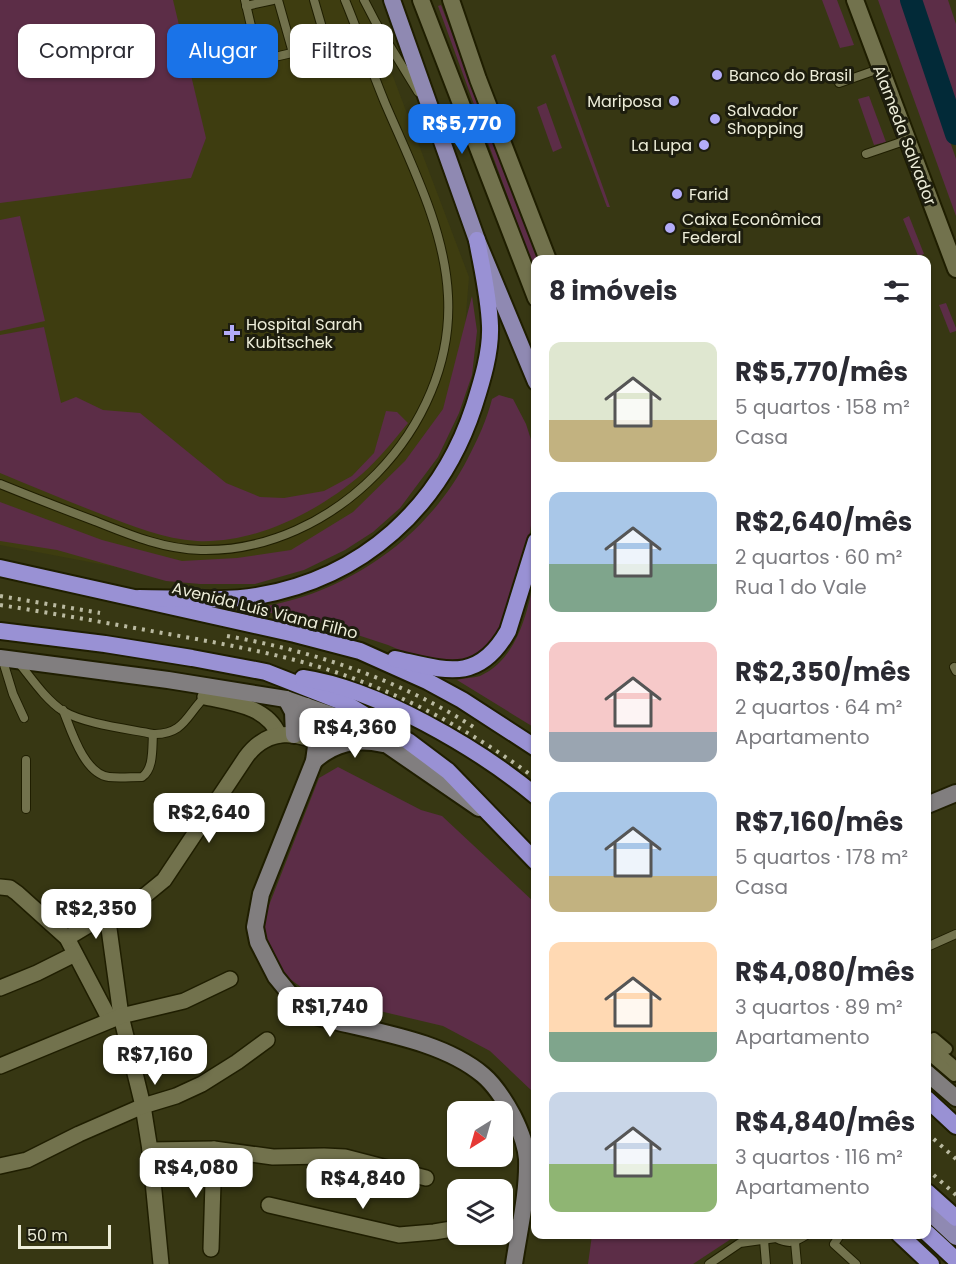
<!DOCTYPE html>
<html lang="pt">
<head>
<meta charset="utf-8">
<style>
	body { margin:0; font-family:Poppins,sans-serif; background:#f2f2f3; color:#2b2b33; height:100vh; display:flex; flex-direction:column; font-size:22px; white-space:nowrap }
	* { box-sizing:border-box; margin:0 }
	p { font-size:20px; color:#7c7c81 }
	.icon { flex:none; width:33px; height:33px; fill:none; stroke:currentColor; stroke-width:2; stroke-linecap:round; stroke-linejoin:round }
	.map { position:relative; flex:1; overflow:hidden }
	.drawer { position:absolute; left:531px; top:255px; width:400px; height:984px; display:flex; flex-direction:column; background:#fff; border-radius:12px; box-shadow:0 2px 4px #0004 }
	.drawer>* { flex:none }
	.top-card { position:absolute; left:18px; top:24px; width:423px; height:54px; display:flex; gap:12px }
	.needle { width:39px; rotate:217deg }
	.tools { position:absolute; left:447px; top:1101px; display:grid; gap:12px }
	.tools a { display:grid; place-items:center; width:66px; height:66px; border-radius:12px; background:#fff; box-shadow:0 2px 4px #0004; font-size:30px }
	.scale { position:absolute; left:18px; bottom:15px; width:93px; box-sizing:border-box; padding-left:6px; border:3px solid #ededd9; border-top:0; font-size:16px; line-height:21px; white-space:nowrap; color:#ededd9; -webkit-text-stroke:4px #1d1d0e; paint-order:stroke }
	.price { position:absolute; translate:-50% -51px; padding:0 14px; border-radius:12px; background:#fff; color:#222; font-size:20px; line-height:39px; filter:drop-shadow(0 2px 3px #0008) }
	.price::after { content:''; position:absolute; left:50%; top:36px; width:18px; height:14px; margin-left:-9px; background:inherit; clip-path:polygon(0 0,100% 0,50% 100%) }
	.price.selected { background:#1a73e8; color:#fff }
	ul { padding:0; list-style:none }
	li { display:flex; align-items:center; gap:18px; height:150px; padding:0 18px }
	li span { display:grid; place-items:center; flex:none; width:168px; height:120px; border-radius:12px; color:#555 }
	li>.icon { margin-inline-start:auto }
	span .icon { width:72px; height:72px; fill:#fffc; stroke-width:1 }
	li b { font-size:26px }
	h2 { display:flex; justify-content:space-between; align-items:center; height:72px; padding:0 18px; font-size:26px }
	.pill { padding:0 21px; border-radius:12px; background:#fff; box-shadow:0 2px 4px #0004; font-size:21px; line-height:54px }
	.pill.selected { background:#1a73e8; color:#fff }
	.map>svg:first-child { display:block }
	.built { fill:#3e3d10 }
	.green { fill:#5c2d47 }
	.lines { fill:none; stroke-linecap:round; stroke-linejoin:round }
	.river { stroke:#022a38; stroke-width:22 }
	.service-casing { stroke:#1f1e00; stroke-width:10 }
	.pedestrian-casing { stroke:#1f1e00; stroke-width:14 }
	.minor-casing { stroke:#1f1e00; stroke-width:18 }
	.tertiary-casing { stroke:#1f1e00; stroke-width:20 }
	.secondary-casing { stroke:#1f1e00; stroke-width:20 }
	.primary-casing { stroke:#1f1e00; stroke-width:20 }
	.trunk-casing { stroke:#1f1e00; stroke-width:20 }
	.service { stroke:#72724d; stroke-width:8 }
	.pedestrian { stroke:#72724d; stroke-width:10 }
	.minor { stroke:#72724d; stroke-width:15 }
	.tertiary { stroke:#72724d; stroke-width:16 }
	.secondary { stroke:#817e7f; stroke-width:16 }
	.primary { stroke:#8f89b2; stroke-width:16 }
	.trunk { stroke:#9991d4; stroke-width:16 }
	.rail { stroke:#babaa1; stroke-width:4; stroke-dasharray:3 6; stroke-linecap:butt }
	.poi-dot { fill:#b3acf9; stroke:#1d1d0e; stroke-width:2 }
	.labels { text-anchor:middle; stroke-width:6; stroke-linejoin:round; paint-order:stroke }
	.poi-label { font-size:16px; fill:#ededd9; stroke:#1d1d0e; text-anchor:start }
	.street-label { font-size:16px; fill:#ededd9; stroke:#1d1d0e }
</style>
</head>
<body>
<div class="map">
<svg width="956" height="1264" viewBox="0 0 956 1264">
	<rect width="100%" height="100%" fill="#373713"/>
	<path class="built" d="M0,0H364L469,277L460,389L432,451L292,565L158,575L0,545Z"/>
	<g class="green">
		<path d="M0,0H173L206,138L191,178L0,203Z"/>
		<path d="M822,0H837L854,45L840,48Z"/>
		<path d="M878,0H902L956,159V216Z"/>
		<path d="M921,0H948L956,24V109Z"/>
		<path d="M441,5L539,259L536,260L535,271L438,6Z"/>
		<path d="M555,54L610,207H607L551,56Z"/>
		<path d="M869,96L886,142L874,145L858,99Z"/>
		<path d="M546,103L562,148L553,152L537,107Z"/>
		<path d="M20,216L45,321L0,331V220Z"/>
		<path d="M909,216L924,254L918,256L903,219Z"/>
		<path d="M472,296L477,331L472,375L459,413L438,457L400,508L373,532L345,550L304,570L255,584H200L166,581L57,550L0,541V502L102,540L182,561L237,558L291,550L353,512L405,461L443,409Z"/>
		<path d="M946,303L956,328V331L950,333L939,305Z"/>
		<path d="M44,327L61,403L76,397L103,410L140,413L226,483L260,497L284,498L324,491L352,476L374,453L386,411L397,412L408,423C394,440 379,459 362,474C319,511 256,544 197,541C164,539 132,526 101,514C67,501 34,487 0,473V335Z"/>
		<path d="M499,395L513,399L526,424L535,452V500L529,538L511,608L492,645L470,661L446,665L416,657L388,645L321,623L252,609C265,606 279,604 292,600C367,579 433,527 468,458C478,439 487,419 492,399Z"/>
		<path d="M535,577L536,728H535L457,680C464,678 473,678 480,676C518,659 527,612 535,577Z"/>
		<path d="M338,767L421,810L442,816L535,903V1098L532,1091L490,1051L443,1026L312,995L283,974L267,949L262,923L319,778Z"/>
		<path d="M592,1235V1234L737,1235L693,1264H588Z"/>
	</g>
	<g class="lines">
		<path class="river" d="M911,0L956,134"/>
		<defs>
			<g id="service">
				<path d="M245,0L257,52L261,57L266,59L322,46L325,38L314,0"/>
				<path d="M278,0L293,53"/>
				<path d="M364,0L376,23L418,92"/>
				<path d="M246,6L273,0"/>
				<path d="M839,83L879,69"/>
				<path d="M866,154L907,140"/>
				<path d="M0,484C32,497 63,509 95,521C130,535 163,549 201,550C333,553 455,428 448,296C445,229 411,164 385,103C371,69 359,34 345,0"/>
				<path d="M2,658L13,694L24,718"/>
				<path d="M19,663C32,679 46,700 63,711C84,724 129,729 153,734C185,735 187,713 206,696"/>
				<path d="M954,667L956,671"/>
				<path d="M63,710C71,730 84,774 109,777C119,778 131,777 142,777C154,769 152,748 153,734"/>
				<path d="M26,760V809"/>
				<path d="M927,947L956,934"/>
				<path d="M841,1234L834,1244L856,1264"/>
				<path d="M776,1238C790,1245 795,1242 808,1234"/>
				<path d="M764,1240L766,1264"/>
				<path d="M795,1242L797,1264"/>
				<path d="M709,1264L740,1243L776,1238L781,1234"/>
			</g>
			<g id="pedestrian">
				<path d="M934,1038L947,1049"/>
				<path d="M927,1042L956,1067"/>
				<path d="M927,1053L954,1076L956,1073"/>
			</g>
			<g id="minor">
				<path d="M205,697C232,703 267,706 279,735"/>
				<path d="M0,887L10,888L17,893L67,938L110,1020"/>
				<path d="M107,914L121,1016L143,1106L150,1150L161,1264"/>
				<path d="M67,938L107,914L142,898L164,880L246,757C268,727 298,731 328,747"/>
				<path d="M0,988L37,973L75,954"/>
				<path d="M0,1066L121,1016L184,1001L230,979"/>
				<path d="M150,1150L214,1149L273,1157L324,1156L345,1157L426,1178"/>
				<path d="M0,1166L27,1160L79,1134L143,1106L176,1096L202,1084L237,1062L267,1040"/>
				<path d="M269,1205L399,1235L434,1232L458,1228"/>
				<path d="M502,1225L520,1228"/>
				<path d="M211,1249L214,1149"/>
			</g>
			<g id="tertiary">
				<path d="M421,0L536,298"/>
				<path d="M451,0L478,79L548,260"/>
				<path d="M855,0L956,269"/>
			</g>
			<g id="secondary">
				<path d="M0,658L168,680L286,699L346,720L367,731L479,808"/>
				<path d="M286,699L293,712L294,735"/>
				<path d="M306,706L317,739L314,761L261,894L255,927L258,942L276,977L303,1010L311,1015C366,1031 439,1038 483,1075C496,1086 505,1101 513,1116C519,1128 526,1145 527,1159C528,1194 519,1230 514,1264"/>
				<path d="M314,761C334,743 356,738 383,744"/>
				<path d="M927,805L956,793"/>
				<path d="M927,1073L956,1098"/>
			</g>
			<g id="primary">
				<path d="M392,0L477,240L536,382"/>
				<path d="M927,1210L956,1237"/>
			</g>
			<g id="trunk">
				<path d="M0,568L295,634L360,651L427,681L462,700L536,748"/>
				<path d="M139,598C174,598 223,602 257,596C363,578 441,507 474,406C482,381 491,352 490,326C489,297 482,268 477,240"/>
				<path d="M0,631L105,644L192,658L266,672L345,703L408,741L448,771L536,862"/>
				<path d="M395,659C445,670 478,684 508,631L536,541"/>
				<path d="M303,678C377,689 478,748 536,796"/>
				<path d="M927,1099L956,1126"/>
				<path d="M927,1192L956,1218"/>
				<path d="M927,1233L956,1260"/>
				<path d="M899,1234L931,1264"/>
			</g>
		</defs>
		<use href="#service" class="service-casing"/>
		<use href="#pedestrian" class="pedestrian-casing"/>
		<use href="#minor" class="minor-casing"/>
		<use href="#tertiary" class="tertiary-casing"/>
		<use href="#secondary" class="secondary-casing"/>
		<use href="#primary" class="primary-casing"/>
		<use href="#trunk" class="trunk-casing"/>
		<use href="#service" class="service"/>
		<use href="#pedestrian" class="pedestrian"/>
		<use href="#minor" class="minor"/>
		<use href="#tertiary" class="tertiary"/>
		<use href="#secondary" class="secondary"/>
		<use href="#primary" class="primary"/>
		<use href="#trunk" class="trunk"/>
		<g class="rail">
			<path d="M0,596L100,613"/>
			<path d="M0,605C45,612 90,620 135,628C184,637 234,645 283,657C374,679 461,722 536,779"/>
			<path d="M227,636C313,651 401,680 475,728"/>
			<path d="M927,1133L956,1159"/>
			<path d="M927,1169L956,1195"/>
		</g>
	</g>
	<g class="poi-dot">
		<circle cx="717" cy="75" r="6"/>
		<circle cx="674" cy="101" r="6"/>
		<circle cx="715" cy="119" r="6"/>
		<circle cx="704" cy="145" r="6"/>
		<circle cx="677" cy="194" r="6"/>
		<circle cx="670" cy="228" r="6"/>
		<path d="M229 324h6v6h6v6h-6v6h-6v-6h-6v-6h6z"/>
	</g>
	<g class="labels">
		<g class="poi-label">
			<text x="729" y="81">Banco do Brasil</text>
			<text x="662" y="107" text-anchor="end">Mariposa</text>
			<text x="727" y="116">Salvador<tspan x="727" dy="18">Shopping</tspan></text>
			<text x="692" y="151" text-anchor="end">La Lupa</text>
			<text x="689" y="200">Farid</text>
			<text x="682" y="225">Caixa Econômica<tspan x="682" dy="18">Federal</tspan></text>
			<text x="246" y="330">Hospital Sarah<tspan x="246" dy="18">Kubitschek</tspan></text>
		</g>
		<g class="street-label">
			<text transform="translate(905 135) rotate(69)" y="6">Alameda Salvador</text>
			<text transform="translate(265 610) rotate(14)" y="6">Avenida Luís Viana Filho</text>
		</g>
	</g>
</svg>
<div class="tools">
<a><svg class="needle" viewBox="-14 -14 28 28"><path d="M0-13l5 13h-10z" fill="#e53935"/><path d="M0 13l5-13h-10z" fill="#7c7c81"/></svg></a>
<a><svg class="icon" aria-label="layers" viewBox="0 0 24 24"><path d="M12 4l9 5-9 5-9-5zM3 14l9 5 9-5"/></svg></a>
</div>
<div class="scale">50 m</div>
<b class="price selected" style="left:462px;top:155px">R$5,770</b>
<b class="price" style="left:355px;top:759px">R$4,360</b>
<b class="price" style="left:209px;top:844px">R$2,640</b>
<b class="price" style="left:96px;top:940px">R$2,350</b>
<b class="price" style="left:330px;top:1038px">R$1,740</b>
<b class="price" style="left:155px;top:1086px">R$7,160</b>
<b class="price" style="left:196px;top:1199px">R$4,080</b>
<b class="price" style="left:363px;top:1210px">R$4,840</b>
<div class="top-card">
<a class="pill">Comprar</a>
<a class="pill selected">Alugar</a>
<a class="pill">Filtros</a>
</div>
<section class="drawer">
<h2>8 imóveis<svg class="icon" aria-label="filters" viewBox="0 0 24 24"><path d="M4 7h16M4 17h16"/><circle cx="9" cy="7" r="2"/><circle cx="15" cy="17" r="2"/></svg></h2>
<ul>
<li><span style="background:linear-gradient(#dfe7d0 65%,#c2b280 0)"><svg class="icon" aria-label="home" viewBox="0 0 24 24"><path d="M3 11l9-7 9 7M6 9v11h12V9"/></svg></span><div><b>R$5,770/mês</b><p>5 quartos · 158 m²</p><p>Casa</p></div></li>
<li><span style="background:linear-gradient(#a9c7e8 60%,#7fa58c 0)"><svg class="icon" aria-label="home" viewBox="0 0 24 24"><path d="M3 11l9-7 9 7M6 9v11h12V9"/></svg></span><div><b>R$2,640/mês</b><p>2 quartos · 60 m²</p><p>Rua 1 do Vale</p></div></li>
<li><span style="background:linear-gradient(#f6c9c9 75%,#9aa5b1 0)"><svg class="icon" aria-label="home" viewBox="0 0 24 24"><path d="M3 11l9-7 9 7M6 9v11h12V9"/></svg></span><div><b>R$2,350/mês</b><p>2 quartos · 64 m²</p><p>Apartamento</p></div></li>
<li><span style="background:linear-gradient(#a9c7e8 70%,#c2b280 0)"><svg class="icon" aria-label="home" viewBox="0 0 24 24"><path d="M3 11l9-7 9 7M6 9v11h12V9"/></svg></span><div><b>R$7,160/mês</b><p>5 quartos · 178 m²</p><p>Casa</p></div></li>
<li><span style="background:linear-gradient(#ffd9b3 75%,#7fa58c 0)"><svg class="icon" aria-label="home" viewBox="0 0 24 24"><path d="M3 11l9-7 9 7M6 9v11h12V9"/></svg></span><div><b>R$4,080/mês</b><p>3 quartos · 89 m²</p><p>Apartamento</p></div></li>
<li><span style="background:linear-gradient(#c9d6e8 60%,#8fb573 0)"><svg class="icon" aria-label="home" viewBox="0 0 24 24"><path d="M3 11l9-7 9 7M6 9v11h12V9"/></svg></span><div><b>R$4,840/mês</b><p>3 quartos · 116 m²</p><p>Apartamento</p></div></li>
</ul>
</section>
</div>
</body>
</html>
